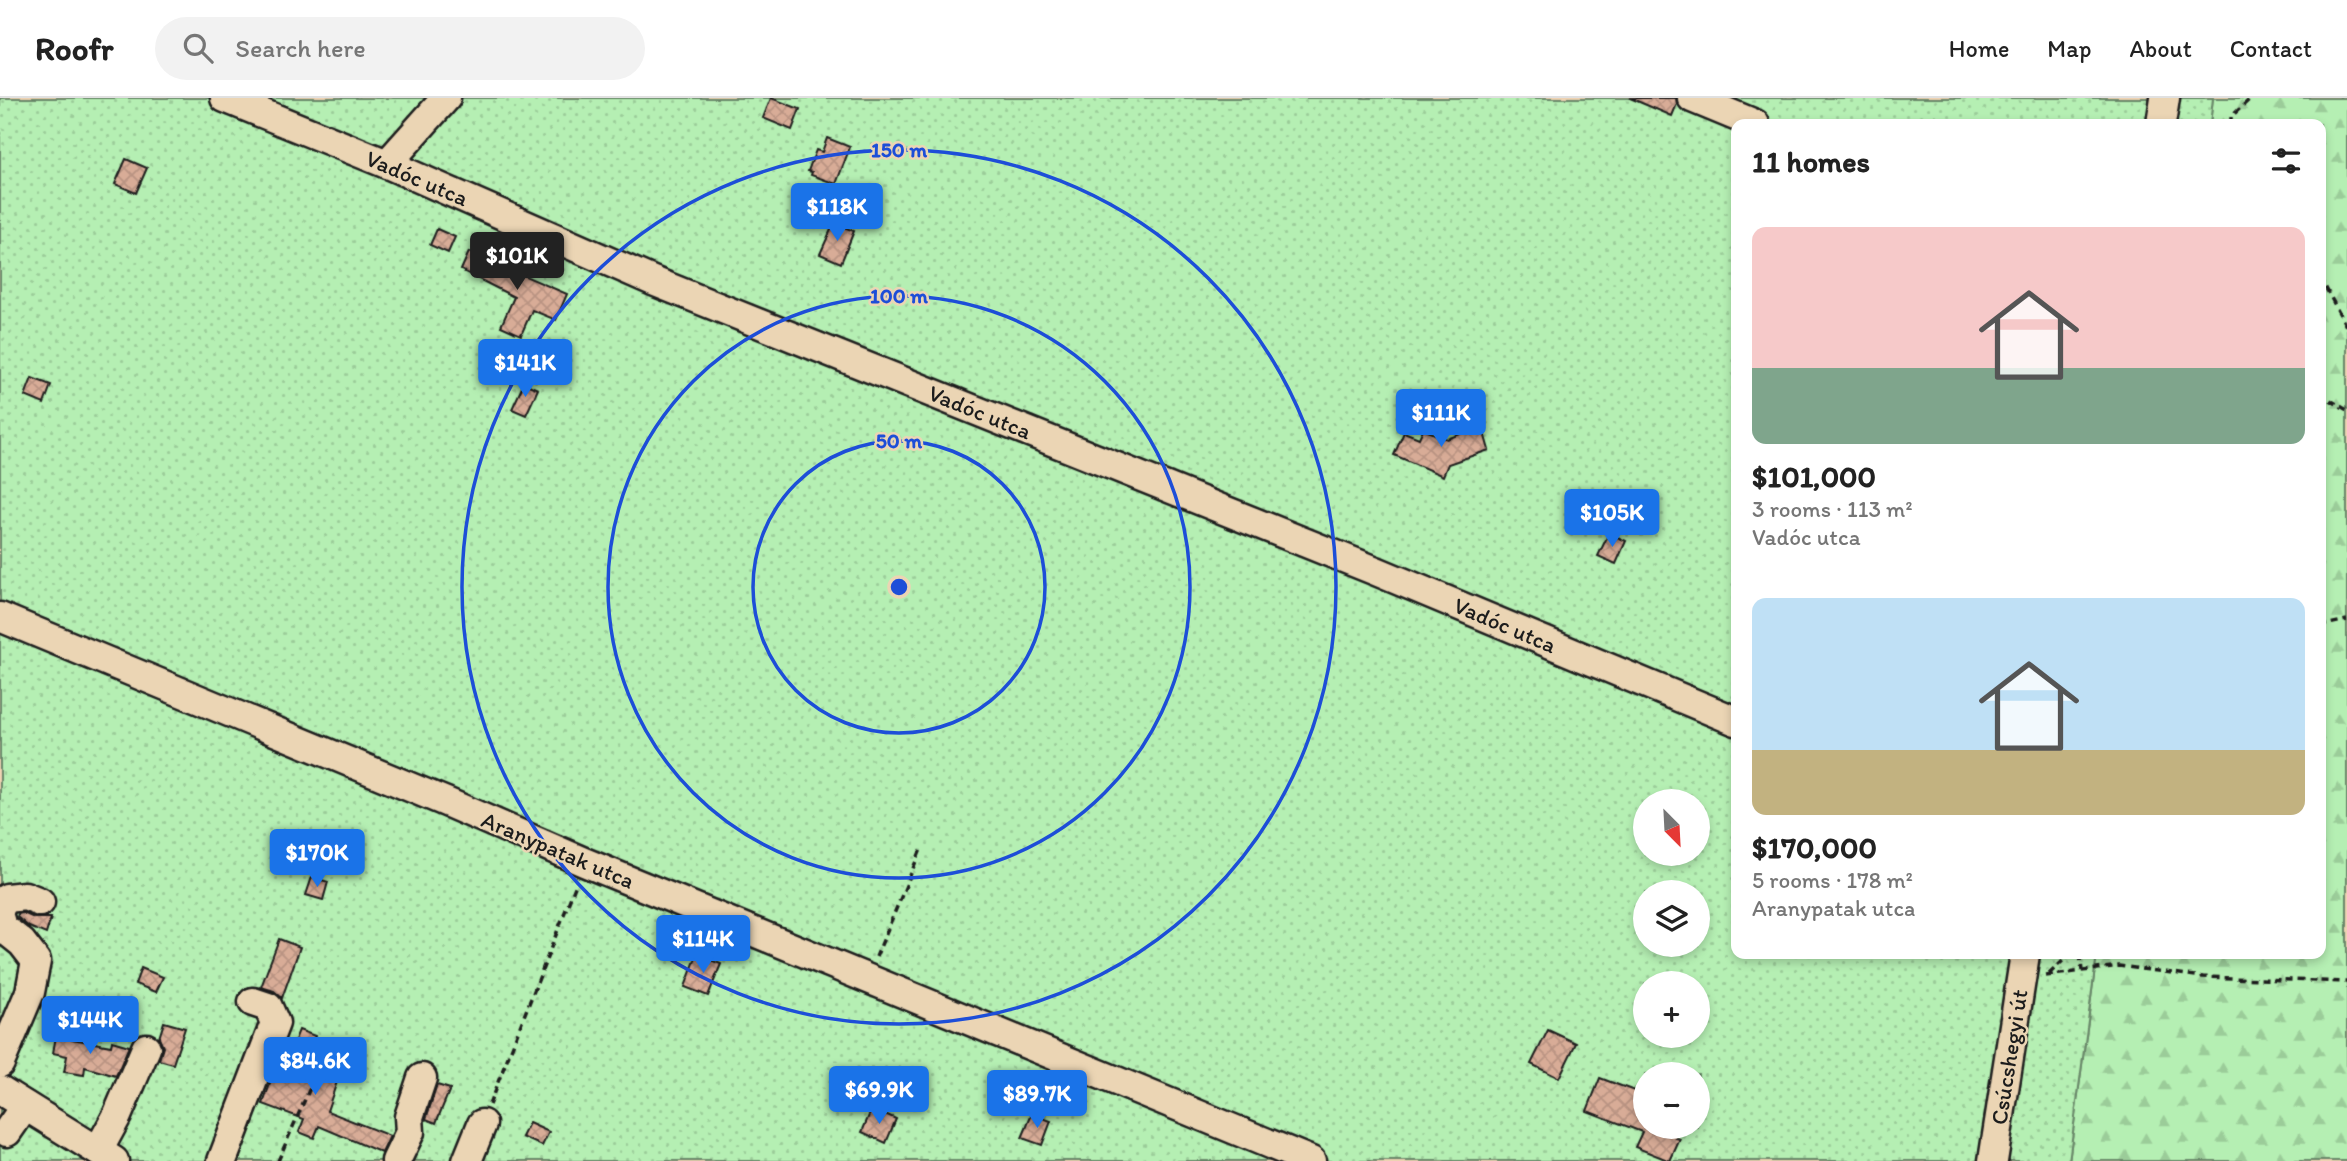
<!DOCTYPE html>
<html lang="en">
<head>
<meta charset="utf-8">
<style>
	body { margin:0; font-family:Itim,sans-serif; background:#f2f2f2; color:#222; height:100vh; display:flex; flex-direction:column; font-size:26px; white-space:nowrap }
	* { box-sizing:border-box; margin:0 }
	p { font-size:23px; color:#767676 }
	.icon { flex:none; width:38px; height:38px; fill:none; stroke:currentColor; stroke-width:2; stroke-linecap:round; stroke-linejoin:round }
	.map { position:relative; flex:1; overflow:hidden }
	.drawer { position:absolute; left:1731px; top:21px; width:595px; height:840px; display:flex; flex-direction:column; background:#fff; border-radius:14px; box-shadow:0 4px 10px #0003 }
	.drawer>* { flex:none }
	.needle { width:46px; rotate:156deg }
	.buttons { position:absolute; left:1633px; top:691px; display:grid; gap:14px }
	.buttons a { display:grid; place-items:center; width:77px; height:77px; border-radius:50%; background:#fff; box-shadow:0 4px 10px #0003; font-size:35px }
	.price { position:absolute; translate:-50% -60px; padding:0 16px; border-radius:7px; background:#1a73e8; color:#fff; font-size:23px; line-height:46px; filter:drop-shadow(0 2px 4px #0008) }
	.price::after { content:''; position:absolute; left:50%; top:42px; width:21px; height:16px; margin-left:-10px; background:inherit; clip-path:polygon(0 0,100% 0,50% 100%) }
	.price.selected { background:#222; color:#fff }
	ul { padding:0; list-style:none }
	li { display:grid; align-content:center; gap:14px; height:371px; padding:0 21px }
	li span { display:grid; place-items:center; height:217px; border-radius:14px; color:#555 }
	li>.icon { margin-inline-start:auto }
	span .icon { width:126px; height:126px; fill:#fffc; stroke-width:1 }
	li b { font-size:30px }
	h2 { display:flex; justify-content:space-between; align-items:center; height:84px; padding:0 21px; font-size:30px }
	header { display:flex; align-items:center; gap:42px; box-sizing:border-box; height:98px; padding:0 35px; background:#fff; border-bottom:2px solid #e0e0e0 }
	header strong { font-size:33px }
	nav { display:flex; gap:38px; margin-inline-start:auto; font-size:24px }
	.search { width:490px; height:63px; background:#f2f2f2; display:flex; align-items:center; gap:18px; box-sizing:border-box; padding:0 24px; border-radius:38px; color:#767676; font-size:26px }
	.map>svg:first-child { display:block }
	.forest { fill:url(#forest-firs); stroke:#688668; stroke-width:2 }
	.park { fill:url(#park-dots); stroke:#688668; stroke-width:2; fill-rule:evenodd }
	.building { fill:url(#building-cross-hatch); stroke:#1c1c1c; stroke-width:2 }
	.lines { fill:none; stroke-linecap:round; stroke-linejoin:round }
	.minor-casing { stroke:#1c1c1c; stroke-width:33 }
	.path { stroke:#1c1c1c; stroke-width:3.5; stroke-dasharray:7 5; stroke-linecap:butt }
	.minor { stroke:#ebd5b4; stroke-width:28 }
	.ring { fill:none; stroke:#1d4ed8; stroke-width:3.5 }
	.labels { text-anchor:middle; stroke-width:5; stroke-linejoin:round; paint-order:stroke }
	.street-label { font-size:23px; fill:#1c1c1c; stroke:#ebd5b4 }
	.centre { fill:#1d4ed8; stroke:#ebd5b4; stroke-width:3.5 }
	.ring-label { font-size:21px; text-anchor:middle; font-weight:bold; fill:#1d4ed8; stroke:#ebd5b4; stroke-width:5; stroke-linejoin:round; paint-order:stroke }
</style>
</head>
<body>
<header>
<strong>Roofr</strong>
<div class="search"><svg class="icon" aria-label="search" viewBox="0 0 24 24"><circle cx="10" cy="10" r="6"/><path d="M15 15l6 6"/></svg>Search here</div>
<nav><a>Home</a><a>Map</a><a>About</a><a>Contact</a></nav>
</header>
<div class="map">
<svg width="2347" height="1063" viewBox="0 0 2347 1063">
	<defs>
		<pattern id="forest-firs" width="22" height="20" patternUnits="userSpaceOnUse" patternTransform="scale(1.75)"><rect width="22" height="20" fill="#b5efb3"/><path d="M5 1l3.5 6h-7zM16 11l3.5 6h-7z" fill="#9bcc99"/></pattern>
		<pattern id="park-dots" width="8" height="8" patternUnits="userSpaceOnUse" patternTransform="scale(1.75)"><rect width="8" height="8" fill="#b5efb3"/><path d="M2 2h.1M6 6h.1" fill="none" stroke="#9bcc99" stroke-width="1.8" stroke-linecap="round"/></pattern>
		<pattern id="building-cross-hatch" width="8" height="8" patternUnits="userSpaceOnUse" patternTransform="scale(1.75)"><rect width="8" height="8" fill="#d8ac97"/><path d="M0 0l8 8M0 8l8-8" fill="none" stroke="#b99382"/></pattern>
	</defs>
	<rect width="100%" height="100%" fill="#eed2b3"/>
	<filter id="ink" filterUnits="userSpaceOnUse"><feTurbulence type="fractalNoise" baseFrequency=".0143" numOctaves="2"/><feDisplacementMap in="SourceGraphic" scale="14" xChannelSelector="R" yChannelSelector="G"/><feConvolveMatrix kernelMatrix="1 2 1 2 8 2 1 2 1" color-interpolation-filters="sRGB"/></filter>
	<g filter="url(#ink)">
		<path class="forest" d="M2213,0H2347V1063H2069L2097,856H2320V26H2210Z"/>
		<path class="park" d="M0,0H2213L2210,26H1736V856H2097L2069,1063H0ZM1645,704H1698V756H1645ZM1645,794H1698V847H1645ZM1645,886H1698V938H1645ZM1645,976H1698V1029H1645Z"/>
		<g class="building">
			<path d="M771,0L800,11L792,32L763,20Z"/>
			<path d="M1630,0H1676L1677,6L1672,18Z"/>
			<path d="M827,40L850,49L836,86L811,77L812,74L808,73L816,52L822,54Z"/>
			<path d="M126,61L147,70L136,95L115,86Z"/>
			<path d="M836,91L857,100L847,124L825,114Z"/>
			<path d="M834,125L854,133L841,165L820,156Z"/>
			<path d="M437,131L455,139L448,155L430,147Z"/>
			<path d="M469,154L567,196L556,222L532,212L521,237L501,228L514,199L461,172Z"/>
			<path d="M32,280L51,287L44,306L25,298Z"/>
			<path d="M524,285L538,291L526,317L512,311Z"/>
			<path d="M1482,328L1489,352L1448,366L1443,378L1394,357L1404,334L1419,340L1423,331L1447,341Z"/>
			<path d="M1609,435L1626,443L1616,466L1598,458Z"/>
			<path d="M312,779L328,784L323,802L306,797Z"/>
			<path d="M23,815L34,820H51L46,836L29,829L17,819L18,816Z"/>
			<path d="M279,841L300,849L282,900L274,893L261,889Z"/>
			<path d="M697,857L721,866L708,898L685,889Z"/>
			<path d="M141,870L163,879L156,894L135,886Z"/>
			<path d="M164,924L185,930L173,966L159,962L163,949L159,940Z"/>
			<path d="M299,932L315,938L306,961L341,972L327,1013L390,1038L382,1055L319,1028L314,1040L299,1034L304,1021L263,1006L276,969L283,972Z"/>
			<path d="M1548,932L1576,945L1559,980L1531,966Z"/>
			<path d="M56,938L111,948L112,943L129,948L116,978L85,969L84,977L64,974L67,958L53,955Z"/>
			<path d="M1600,980L1645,997V1029H1681L1676,1040L1680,1041L1670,1063L1635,1049L1642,1034L1587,1013Z"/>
			<path d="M437,987L450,991L436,1025L426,1021Z"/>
			<path d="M872,1010L896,1021L886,1045L862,1034Z"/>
			<path d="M1032,1016L1051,1023L1042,1047L1022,1040Z"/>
			<path d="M529,1025L549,1034L542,1048L522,1039Z"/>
		</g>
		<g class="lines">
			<defs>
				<g id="minor">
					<path d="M225,0L387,66L653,183L1376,473L1736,623"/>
					<path d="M1692,0L1755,26"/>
					<path d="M2161,26L2165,0"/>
					<path d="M387,66L446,0"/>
					<path d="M0,519L446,704L584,764L1311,1063"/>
					<path d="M0,809L7,800L25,798L40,804"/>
					<path d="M0,822L2,829L22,845L36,863L30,894L0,965"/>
					<path d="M0,992L114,1063"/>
					<path d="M7,1034L25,1008"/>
					<path d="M98,1053L117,1018L146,950"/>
					<path d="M222,1063L275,925L268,909L253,904"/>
					<path d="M396,1063L410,1034L409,1019L422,980"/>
					<path d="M467,1063L482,1026"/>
					<path d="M1993,1063L2025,856"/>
				</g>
			</defs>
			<use href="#minor" class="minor-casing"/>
			<g class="path">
				<path d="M2231,26V19L2251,0"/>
				<path d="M2320,179L2347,230"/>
				<path d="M2320,296L2347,312"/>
				<path d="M2320,528L2347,522"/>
				<path d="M2080,856L2082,873"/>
				<path d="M876,859L922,749"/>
				<path d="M2049,876L2070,856"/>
				<path d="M2046,878L2119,868L2203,879L2347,884"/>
				<path d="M489,1007L576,786"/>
				<path d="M278,1063L317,974"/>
			</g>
			<use href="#minor" class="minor"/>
		</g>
	</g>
	<g class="ring">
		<circle cx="899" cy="489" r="146"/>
		<circle cx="899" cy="489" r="291"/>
		<circle cx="899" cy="489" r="437"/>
	</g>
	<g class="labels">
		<g class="street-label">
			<text transform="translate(417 80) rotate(23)" y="8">Vadóc utca</text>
			<text transform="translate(980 314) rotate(22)" y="8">Vadóc utca</text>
			<text transform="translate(1505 527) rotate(23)" y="8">Vadóc utca</text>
			<text transform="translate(558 752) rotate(23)" y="8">Aranypatak utca</text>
			<text transform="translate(2009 959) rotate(-81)" y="8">Csúcshegyi út</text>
		</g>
	</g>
	<circle cx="899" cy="489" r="10" class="centre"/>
	<g class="ring-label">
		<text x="899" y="59">150 m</text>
		<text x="899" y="205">100 m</text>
		<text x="899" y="350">50 m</text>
	</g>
</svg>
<div class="buttons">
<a><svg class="needle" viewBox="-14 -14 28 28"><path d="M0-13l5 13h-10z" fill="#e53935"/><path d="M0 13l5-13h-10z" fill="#767676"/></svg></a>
<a><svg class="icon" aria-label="layers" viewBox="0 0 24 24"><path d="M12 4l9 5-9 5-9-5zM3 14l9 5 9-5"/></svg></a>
<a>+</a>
<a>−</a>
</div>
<b class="price" style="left:837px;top:145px">$118K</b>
<b class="price selected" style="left:517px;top:194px">$101K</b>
<b class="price" style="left:525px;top:301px">$141K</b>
<b class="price" style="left:1441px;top:351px">$111K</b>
<b class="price" style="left:1612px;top:451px">$105K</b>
<b class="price" style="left:317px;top:791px">$170K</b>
<b class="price" style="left:703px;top:877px">$114K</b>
<b class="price" style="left:90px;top:958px">$144K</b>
<b class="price" style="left:315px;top:999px">$84.6K</b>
<b class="price" style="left:879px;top:1028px">$69.9K</b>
<b class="price" style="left:1037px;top:1032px">$89.7K</b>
<section class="drawer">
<h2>11 homes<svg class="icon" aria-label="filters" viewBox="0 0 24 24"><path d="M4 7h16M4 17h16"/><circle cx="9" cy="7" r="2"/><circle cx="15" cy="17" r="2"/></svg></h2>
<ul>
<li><span style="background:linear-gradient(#f6c9c9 65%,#7fa58c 0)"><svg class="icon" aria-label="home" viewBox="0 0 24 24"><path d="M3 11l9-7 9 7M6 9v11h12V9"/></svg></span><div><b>$101,000</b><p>3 rooms · 113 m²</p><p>Vadóc utca</p></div></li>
<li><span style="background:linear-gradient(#bfe0f5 70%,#c2b280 0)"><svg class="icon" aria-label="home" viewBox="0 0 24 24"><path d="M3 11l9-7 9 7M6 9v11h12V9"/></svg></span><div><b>$170,000</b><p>5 rooms · 178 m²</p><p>Aranypatak utca</p></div></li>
</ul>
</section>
</div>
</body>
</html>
